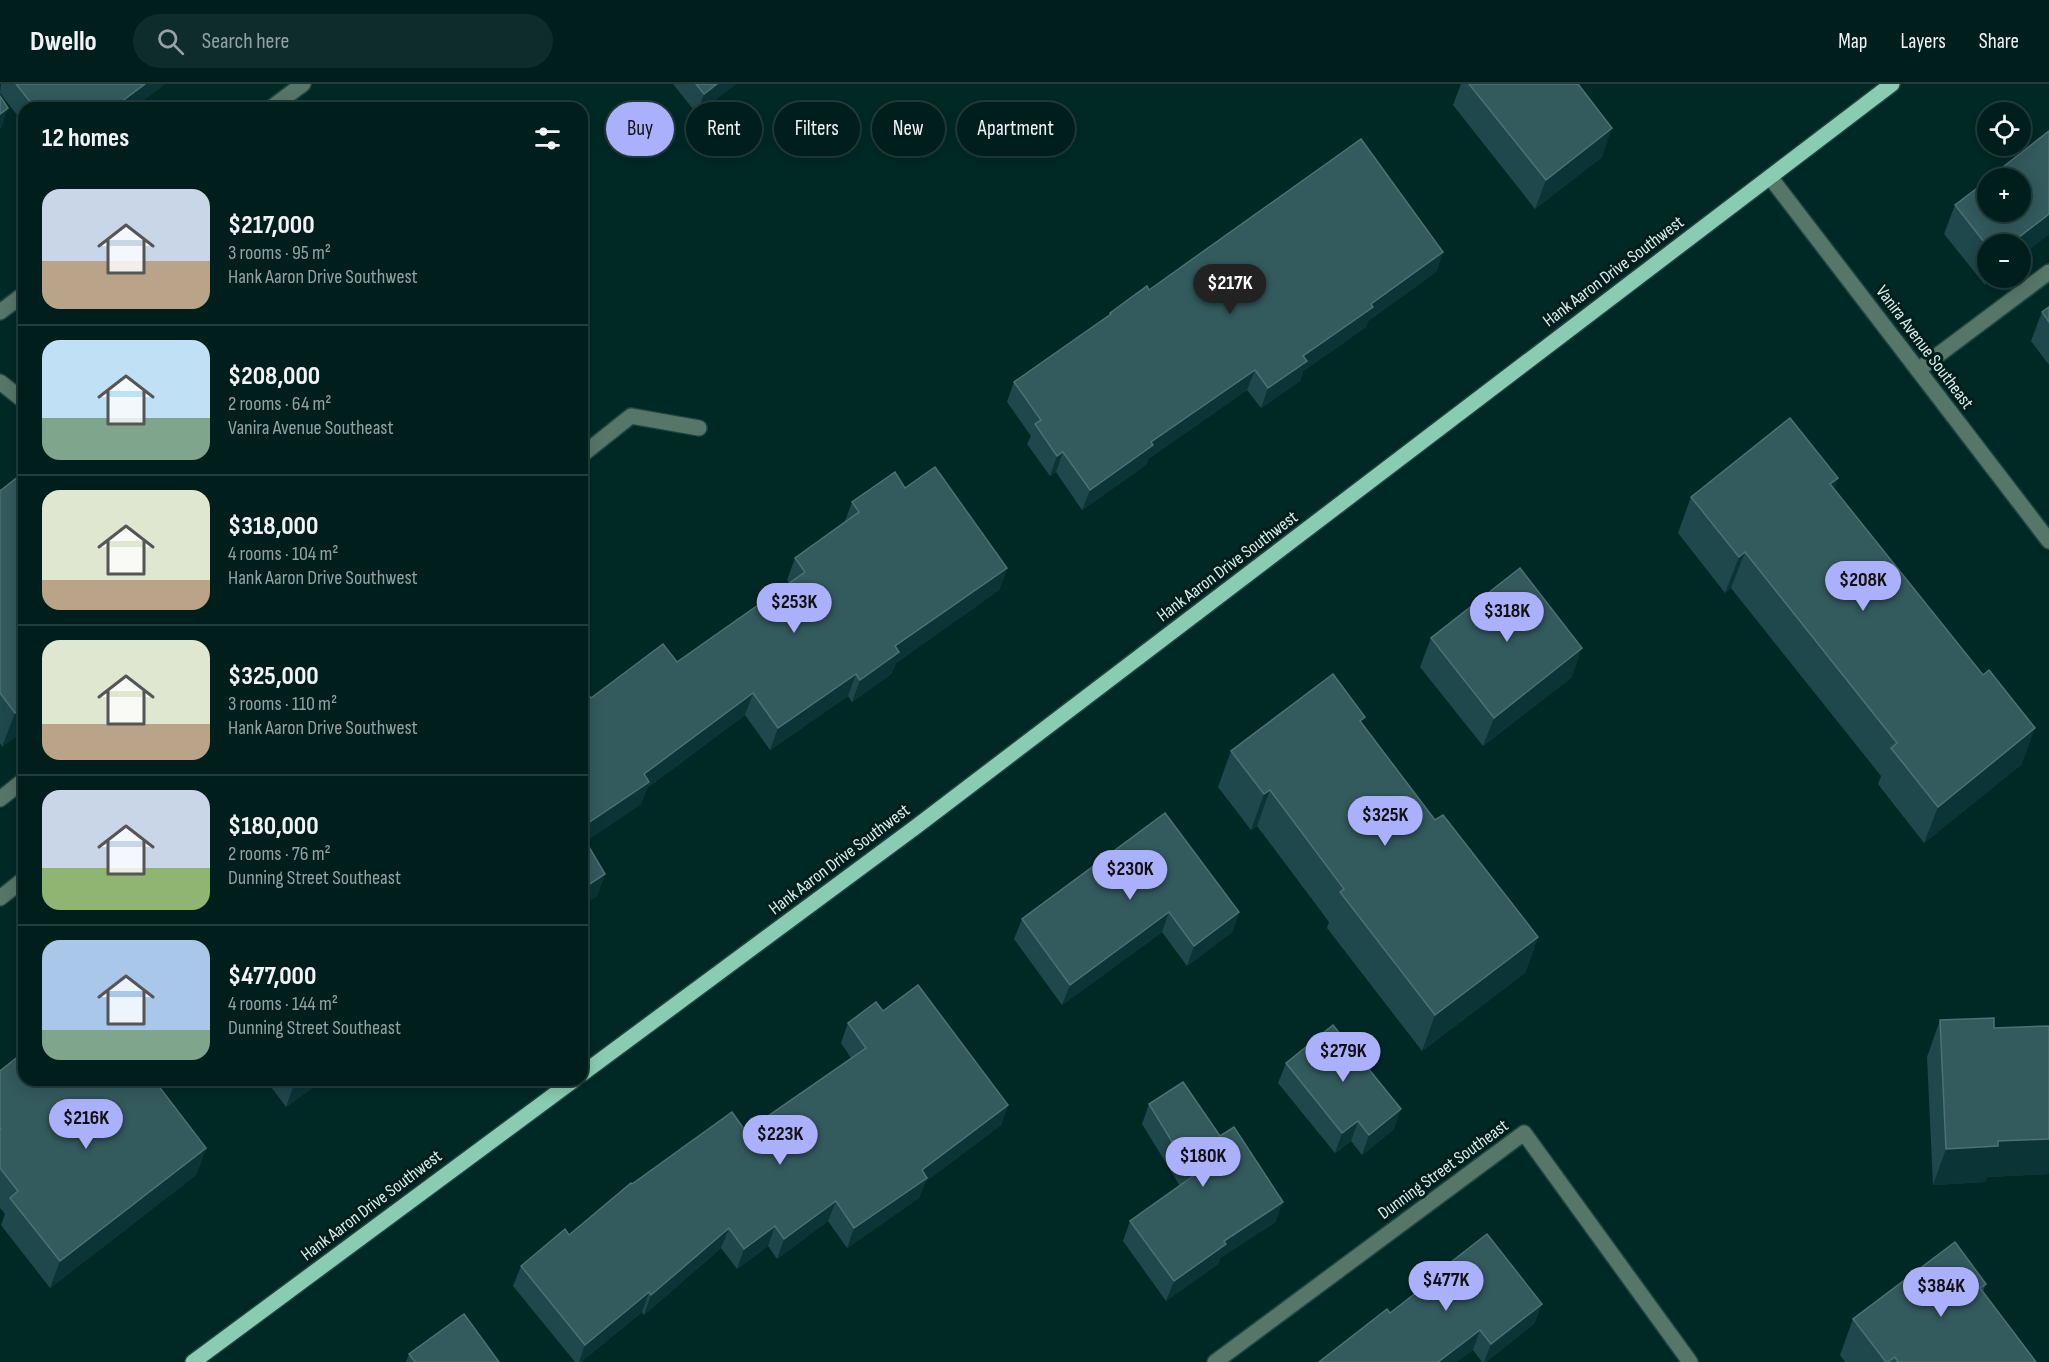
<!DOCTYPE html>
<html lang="en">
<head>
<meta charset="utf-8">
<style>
	body { margin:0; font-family:"Sofia Sans Condensed",sans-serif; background:#0e2c29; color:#f1f3f6; height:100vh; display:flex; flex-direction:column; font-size:22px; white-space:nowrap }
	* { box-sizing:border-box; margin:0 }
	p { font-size:20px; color:#95a2a3 }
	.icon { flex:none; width:33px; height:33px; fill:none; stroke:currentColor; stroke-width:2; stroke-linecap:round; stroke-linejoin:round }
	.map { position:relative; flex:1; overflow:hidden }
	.side { position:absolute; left:18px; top:18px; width:570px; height:984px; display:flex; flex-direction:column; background:#001f1c; border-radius:18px; box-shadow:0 3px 15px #0003,0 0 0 2px #223d3b }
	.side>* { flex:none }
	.hud { position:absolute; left:606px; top:18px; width:570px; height:54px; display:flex; gap:12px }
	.tools { position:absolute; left:1977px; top:18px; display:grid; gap:12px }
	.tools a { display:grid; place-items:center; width:54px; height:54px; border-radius:50%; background:#001f1c; box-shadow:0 3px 15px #0003,0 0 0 2px #223d3b; font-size:30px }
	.price { position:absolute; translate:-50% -51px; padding:0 14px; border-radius:21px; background:#aab0fb; color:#111; font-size:20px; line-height:39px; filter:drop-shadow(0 2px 3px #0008) }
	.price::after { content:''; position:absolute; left:50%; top:36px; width:18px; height:14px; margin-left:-9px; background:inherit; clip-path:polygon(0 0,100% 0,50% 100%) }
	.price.on { background:#222; color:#fff }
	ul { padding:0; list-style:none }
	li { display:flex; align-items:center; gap:18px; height:150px; padding:0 24px }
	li+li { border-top:2px solid #223d3b }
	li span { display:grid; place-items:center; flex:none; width:168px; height:120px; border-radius:18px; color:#555 }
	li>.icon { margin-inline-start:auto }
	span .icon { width:72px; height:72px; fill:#fffc; stroke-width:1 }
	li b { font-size:26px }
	h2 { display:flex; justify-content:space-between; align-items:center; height:72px; padding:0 24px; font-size:26px }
	.chip { padding:0 21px; border-radius:27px; background:#001f1c; box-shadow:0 3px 15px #0003,0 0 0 2px #223d3b; font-size:21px; line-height:54px }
	.chip.on { background:#aab0fb; color:#111 }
	header { display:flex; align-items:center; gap:36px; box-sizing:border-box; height:84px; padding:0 30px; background:#001f1c; border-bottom:2px solid #223d3b }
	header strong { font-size:28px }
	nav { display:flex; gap:33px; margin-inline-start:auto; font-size:21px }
	.search { width:420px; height:54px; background:#0e2c29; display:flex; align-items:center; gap:15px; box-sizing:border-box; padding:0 21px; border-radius:33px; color:#95a2a3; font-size:22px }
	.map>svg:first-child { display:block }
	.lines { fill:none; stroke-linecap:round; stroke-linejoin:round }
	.minor-casing { stroke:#1f4542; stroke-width:18 }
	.major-casing { stroke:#1f4542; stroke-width:18 }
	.minor { stroke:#57766a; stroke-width:15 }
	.major { stroke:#89ccb3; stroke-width:15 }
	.wall { fill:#1f484c }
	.shaded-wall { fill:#0a3436 }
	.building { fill:#335a5d; stroke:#4d7174; stroke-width:1.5 }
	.labels { text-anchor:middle; stroke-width:6; stroke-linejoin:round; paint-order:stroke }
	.street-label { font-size:18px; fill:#daefec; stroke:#001e1b }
</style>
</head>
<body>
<header>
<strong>Dwello</strong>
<div class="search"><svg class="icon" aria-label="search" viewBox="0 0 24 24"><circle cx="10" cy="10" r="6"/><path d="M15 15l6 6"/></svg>Search here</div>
<nav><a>Map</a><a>Layers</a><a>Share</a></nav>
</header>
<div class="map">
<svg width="2049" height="1278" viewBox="0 0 2049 1278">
	<rect width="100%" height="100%" fill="#002926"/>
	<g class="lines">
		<defs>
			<g id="minor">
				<path d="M271,24L303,0"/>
				<path d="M1770,93L2049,457"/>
				<path d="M0,228L24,210"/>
				<path d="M1918,286L2049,188"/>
				<path d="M0,298L24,317"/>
				<path d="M582,371L631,332L699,344"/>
				<path d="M0,715L24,696"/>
				<path d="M0,814L24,795"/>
				<path d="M1215,1278L1524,1049L1690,1278"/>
			</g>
			<g id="major">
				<path d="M582,990L917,742L1892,0"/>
				<path d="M193,1278L574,996"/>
			</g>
		</defs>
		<use href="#minor" class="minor-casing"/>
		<use href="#major" class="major-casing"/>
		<use href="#minor" class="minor"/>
		<use href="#major" class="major"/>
	</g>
	<g class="wall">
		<path d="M1,0H165L133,24H24V40L0,9Z"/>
		<path d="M673,0H736L697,30Z"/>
		<path d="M1461,0H1578L1602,73L1535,125L1453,21Z"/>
		<path d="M1955,121L2049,150L2020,173V160H1988V194L1985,201L1944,150Z"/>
		<path d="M1443,168L1436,188L1368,237L1366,243L1303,287L1300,297L1261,324L1247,306L1148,375L1146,381L1082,426L1056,388L1050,392L1027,360L1031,352L1007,318L1014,298L1109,231L1110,229L1149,206Z"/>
		<path d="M2049,223V281L2031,257L2042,228Z"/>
		<path d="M24,388V646L2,663L0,659V407Z"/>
		<path d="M1838,394L1834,405L2022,680L1924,759L1878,700L1881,692L1731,504L1725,509L1678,449L1691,413Z"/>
		<path d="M905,404L1007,484L999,506L896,579L891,590L852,618L848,612L770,666L745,631L647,704L641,720L586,757L605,790L597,812L582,822V601L591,614L677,578L789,499L787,496L795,474L845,437L852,418Z"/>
		<path d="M1431,554L1572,593L1483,662L1420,583Z"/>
		<path d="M1363,640L1435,736L1538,853L1525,889L1422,967L1327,844L1329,838L1257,742L1251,746L1218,703L1231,667Z"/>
		<path d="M1165,729L1239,828L1232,848L1187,882L1162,848L1062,921L1014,855L1022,835Z"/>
		<path d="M883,927L1008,1021L1001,1041L925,1098L919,1114L847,1164L828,1137L777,1175L768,1162L737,1185L721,1164L644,1231L642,1228L581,1278H575L513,1202L521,1182L569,1151L632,1100L744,1045L752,1043L851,974L841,959L848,939Z"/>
		<path d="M1940,936L1994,944L2049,942V1090L1987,1093L1985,1098L1933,1101L1927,973Z"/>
		<path d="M1286,979L1394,1045L1362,1071L1351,1057L1335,1069L1278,999Z"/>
		<path d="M0,987L206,1064L196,1091L50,1204L1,1141L5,1130L0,1124Z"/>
		<path d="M266,996H323L286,1023Z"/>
		<path d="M1149,1020L1276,1138L1220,1174L1218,1180L1166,1217L1123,1157L1130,1137L1180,1102L1142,1040Z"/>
		<path d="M1451,1178L1542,1220L1534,1240L1486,1278H1482L1473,1266L1390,1229L1450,1182Z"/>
		<path d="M1986,1200L1983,1208L2036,1278H1845L1840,1271L1853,1235Z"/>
		<path d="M409,1270L499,1278H406Z"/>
	</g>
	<g class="shaded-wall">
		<path d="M145,0H165L133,24H113Z"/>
		<path d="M717,0H736L697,30L704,10Z"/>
		<path d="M8,24L1,44H0V30Z"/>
		<path d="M1612,44L1602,73L1535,125L1546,96Z"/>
		<path d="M2049,130V150L2020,173V160H2010Z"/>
		<path d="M1443,168L1436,188L1368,237L1366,243L1303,287L1300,297L1261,324L1268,304L1303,272L1371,220Z"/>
		<path d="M1988,193L1994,194L1985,201Z"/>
		<path d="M1255,286L1247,306L1148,375L1146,381L1082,426L1090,406L1151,358Z"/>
		<path d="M1063,368L1056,388L1050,392L1057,372Z"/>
		<path d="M1838,394L1825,430L1830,400Z"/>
		<path d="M1745,468L1731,504L1725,509L1739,473Z"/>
		<path d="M1007,484L999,506L896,579L891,590L852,618L860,596L895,562Z"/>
		<path d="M1582,564L1572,593L1483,662L1494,634Z"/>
		<path d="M856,590L848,612L770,666L778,644Z"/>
		<path d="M753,609L745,631L647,704L641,720L582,760V743L644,690Z"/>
		<path d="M24,621V646L2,663L15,629Z"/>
		<path d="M2035,644L2022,680L1924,759L1938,723Z"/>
		<path d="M1270,706L1257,742L1251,746L1264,710Z"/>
		<path d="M605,790L597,812L582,822V805Z"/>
		<path d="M1169,828L1162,848L1062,921L1070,901Z"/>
		<path d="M1239,828L1232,848L1187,882L1194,862Z"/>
		<path d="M1538,853L1525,889L1422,967L1435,931Z"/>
		<path d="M303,996H323L286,1023L293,1003Z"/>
		<path d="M1008,1021L1001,1041L925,1098L919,1114L847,1164L854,1144L922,1086Z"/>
		<path d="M1401,1025L1394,1045L1362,1071L1369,1051Z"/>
		<path d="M1358,1037L1351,1057L1335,1069L1342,1049Z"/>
		<path d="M2049,1055V1090L1987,1093L1985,1098L1933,1101L1946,1065L1998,1057Z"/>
		<path d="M206,1064L196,1091L50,1204L60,1177Z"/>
		<path d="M836,1117L828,1137L777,1175L784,1155Z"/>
		<path d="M1283,1118L1276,1138L1220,1174L1218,1180L1166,1217L1174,1197L1224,1157Z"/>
		<path d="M775,1142L768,1162L737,1185L744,1165Z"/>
		<path d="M729,1144L721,1164L644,1231L651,1211Z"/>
		<path d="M649,1208L642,1228L581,1278H579L585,1261Z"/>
		<path d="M1542,1220L1534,1240L1486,1278H1484L1491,1260Z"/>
		<path d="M1480,1246L1473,1266L1457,1278H1438Z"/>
	</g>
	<g class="building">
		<path d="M16,0H145L113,24H35Z"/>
		<path d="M696,0H717L704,10Z"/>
		<path d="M1469,0H1578L1612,44L1546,96Z"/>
		<path d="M0,12L8,24L0,30Z"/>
		<path d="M520,19L523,24H513Z"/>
		<path d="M2049,47V130L2010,160H1988V163L1955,121L1988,96V128H2020V94H1989Z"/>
		<path d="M1361,55L1443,168L1371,220L1373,223L1303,272L1307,277L1268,304L1255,286L1151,358L1153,361L1090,406L1063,368L1057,372L1035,340L1041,336L1014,298L1111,230L1110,229L1147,202L1149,206Z"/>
		<path d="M2049,223V238L2042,228Z"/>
		<path d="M1790,334L1838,394L1830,400L1983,591L1989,586L2035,644L1938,723L1891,664L1897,659L1745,468L1739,473L1691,413Z"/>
		<path d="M935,383L1007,484L895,562L899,568L860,596L856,590L778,644L753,609L644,690L649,698L582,743V601L591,614L663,560L677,578L805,488L795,474L859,428L852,418L895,388L905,404Z"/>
		<path d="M24,388V621L15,629L0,609V407Z"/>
		<path d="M1520,484L1582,564L1494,634L1431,554Z"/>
		<path d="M1333,590L1365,633L1360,637L1435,736L1443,731L1538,853L1435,931L1340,808L1344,805L1270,706L1264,710L1231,667Z"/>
		<path d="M1165,729L1239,828L1194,862L1169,828L1070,901L1022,835Z"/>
		<path d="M582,751L605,790L582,805Z"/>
		<path d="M918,901L1008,1021L922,1086L927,1094L854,1144L836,1117L784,1155L775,1142L744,1165L729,1144L651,1211L649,1208L585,1261L521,1182L565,1145L569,1151L631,1099L632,1100L732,1028L744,1045L750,1040L752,1043L866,964L848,939L876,918L883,927Z"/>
		<path d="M1994,934V944L2049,942V1055L1998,1057V1062L1946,1065L1940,936Z"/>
		<path d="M1333,941L1401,1025L1369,1051L1358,1037L1342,1049L1286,979Z"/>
		<path d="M20,971L24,975V996H154L206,1064L60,1177L10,1114L18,1107L0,1084V1046L1,1045L0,1044V987Z"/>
		<path d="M288,996H303L293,1003Z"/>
		<path d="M1183,998L1220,1052L1234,1043L1283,1118L1224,1157L1226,1160L1174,1197L1130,1137L1193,1092L1149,1020Z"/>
		<path d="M1487,1150L1542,1220L1491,1260L1480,1246L1438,1278H1319L1387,1225L1390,1229L1453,1180L1451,1178Z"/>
		<path d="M1955,1158L1986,1200L1980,1204L2036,1278H1898L1895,1273L1888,1278H1886L1853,1235Z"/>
		<path d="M464,1230L499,1278H415L409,1270Z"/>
	</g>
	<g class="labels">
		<g class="street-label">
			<text transform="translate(1613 187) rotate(-37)" y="6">Hank Aaron Drive Southwest</text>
			<text transform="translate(1925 263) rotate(53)" y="6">Vanira Avenue Southeast</text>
			<text transform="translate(1227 482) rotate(-37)" y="6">Hank Aaron Drive Southwest</text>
			<text transform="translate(839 775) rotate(-37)" y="6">Hank Aaron Drive Southwest</text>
			<text transform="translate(1443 1085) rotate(-36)" y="6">Dunning Street Southeast</text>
			<text transform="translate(371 1121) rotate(-37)" y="6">Hank Aaron Drive Southwest</text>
		</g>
	</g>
</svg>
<div class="tools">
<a><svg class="icon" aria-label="locate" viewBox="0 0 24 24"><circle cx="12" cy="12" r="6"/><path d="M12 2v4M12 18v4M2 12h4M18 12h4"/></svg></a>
<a>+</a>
<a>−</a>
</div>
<b class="price on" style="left:1230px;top:231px">$217K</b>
<b class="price" style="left:1863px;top:528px">$208K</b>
<b class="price" style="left:794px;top:550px">$253K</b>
<b class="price" style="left:1507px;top:559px">$318K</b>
<b class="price" style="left:1385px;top:763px">$325K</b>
<b class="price" style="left:1130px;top:817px">$230K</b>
<b class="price" style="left:1343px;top:999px">$279K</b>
<b class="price" style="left:86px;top:1066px">$216K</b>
<b class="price" style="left:780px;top:1082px">$223K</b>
<b class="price" style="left:1203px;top:1104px">$180K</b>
<b class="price" style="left:1446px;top:1228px">$477K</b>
<b class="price" style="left:1941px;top:1234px">$384K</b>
<div class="hud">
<a class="chip on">Buy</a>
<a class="chip">Rent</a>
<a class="chip">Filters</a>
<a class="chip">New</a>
<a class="chip">Apartment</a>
</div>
<section class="side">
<h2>12 homes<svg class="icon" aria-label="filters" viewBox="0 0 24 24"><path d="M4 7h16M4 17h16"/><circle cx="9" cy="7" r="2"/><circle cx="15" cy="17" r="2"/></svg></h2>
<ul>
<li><span style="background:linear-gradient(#c9d6e8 60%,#b9a48a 0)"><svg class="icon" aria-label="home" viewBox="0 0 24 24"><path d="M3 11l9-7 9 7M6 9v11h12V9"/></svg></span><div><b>$217,000</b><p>3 rooms · 95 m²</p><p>Hank Aaron Drive Southwest</p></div></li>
<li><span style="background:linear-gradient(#bfe0f5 65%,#7fa58c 0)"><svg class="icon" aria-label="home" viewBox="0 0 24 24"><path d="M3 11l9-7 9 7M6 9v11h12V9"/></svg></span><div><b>$208,000</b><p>2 rooms · 64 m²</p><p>Vanira Avenue Southeast</p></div></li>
<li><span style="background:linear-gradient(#dfe7d0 75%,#b9a48a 0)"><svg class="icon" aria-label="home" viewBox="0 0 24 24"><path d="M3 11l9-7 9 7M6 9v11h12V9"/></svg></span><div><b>$318,000</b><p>4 rooms · 104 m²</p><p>Hank Aaron Drive Southwest</p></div></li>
<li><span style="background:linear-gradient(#dfe7d0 70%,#b9a48a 0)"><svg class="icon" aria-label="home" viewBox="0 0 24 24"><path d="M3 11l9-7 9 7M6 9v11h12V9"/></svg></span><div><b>$325,000</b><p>3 rooms · 110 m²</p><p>Hank Aaron Drive Southwest</p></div></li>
<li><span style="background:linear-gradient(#c9d6e8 65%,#8fb573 0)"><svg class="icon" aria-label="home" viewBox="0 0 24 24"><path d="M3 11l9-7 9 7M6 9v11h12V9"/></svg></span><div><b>$180,000</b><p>2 rooms · 76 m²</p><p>Dunning Street Southeast</p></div></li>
<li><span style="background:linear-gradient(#a9c7e8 75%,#7fa58c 0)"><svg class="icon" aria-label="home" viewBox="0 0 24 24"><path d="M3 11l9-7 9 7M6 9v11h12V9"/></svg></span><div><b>$477,000</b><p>4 rooms · 144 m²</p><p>Dunning Street Southeast</p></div></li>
</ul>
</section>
</div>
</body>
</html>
